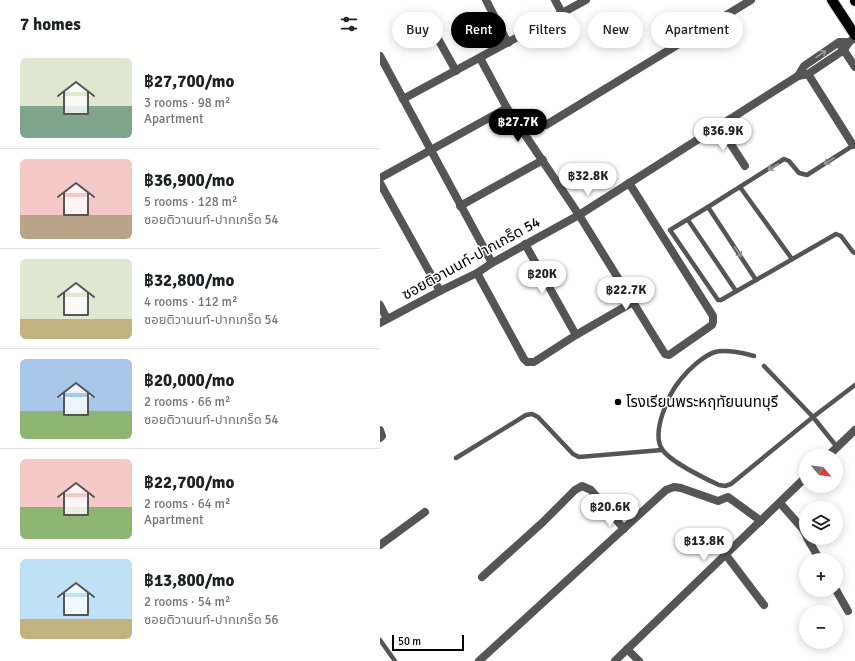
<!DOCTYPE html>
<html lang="en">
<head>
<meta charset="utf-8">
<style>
	body { margin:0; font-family:Signika,"Noto Sans Thai",sans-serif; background:#f2f2f2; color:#202124; height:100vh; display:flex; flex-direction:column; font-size:15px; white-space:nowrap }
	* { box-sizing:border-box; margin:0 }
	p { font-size:13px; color:#757577 }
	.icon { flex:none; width:22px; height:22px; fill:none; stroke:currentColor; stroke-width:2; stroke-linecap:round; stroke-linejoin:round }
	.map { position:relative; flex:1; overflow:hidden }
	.drawer { display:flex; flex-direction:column; background:#fff; width:380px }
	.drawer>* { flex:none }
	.hud { position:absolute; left:12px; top:12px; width:380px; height:36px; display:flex; gap:8px }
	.needle { width:26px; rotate:119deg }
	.buttons { position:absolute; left:419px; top:449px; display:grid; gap:8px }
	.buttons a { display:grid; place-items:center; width:44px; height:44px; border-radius:50%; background:#fff; box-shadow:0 2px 10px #0003; font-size:20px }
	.scale { position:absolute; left:12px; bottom:10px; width:72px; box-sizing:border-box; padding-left:4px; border:2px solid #000; border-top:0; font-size:11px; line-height:14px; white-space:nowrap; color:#000; -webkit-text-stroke:3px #fff; paint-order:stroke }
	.price { position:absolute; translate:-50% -34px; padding:0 9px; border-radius:14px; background:#fff; color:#222; font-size:13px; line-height:26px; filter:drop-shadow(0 1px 2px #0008) }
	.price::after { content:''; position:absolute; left:50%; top:24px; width:12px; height:9px; margin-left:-6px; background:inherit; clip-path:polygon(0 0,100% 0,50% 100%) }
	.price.current { background:#000; color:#fff }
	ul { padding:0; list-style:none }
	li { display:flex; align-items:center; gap:12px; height:100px; padding:0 20px }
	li+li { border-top:1px solid #e0e0e0 }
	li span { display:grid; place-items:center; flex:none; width:112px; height:80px; border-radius:6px; color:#555 }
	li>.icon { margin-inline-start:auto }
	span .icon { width:48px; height:48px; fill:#fffc; stroke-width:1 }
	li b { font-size:17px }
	h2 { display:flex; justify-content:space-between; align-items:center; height:48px; padding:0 20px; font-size:17px }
	.chip { padding:0 14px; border-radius:18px; background:#fff; box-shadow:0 2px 10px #0003; font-size:14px; line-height:36px }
	.chip.current { background:#000; color:#fff }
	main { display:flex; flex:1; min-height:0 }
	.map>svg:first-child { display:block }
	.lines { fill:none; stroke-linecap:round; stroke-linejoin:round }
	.primary-casing { stroke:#dbdbdb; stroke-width:12 }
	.lane { stroke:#555; stroke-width:4.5 }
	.street { stroke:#555; stroke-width:8 }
	.primary { stroke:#000; stroke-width:10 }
	.oneway { stroke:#999 }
	.poi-dot { fill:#000; stroke:#fff; stroke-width:1.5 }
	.labels { text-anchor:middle; stroke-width:3; stroke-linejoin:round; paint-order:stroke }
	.street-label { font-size:15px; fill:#000; stroke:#fff }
	.poi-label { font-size:15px; fill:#000; stroke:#fff; text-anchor:start }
</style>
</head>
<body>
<main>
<section class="drawer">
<h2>7 homes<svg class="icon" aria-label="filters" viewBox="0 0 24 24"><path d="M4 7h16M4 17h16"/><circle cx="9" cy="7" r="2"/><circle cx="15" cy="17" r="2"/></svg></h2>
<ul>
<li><span style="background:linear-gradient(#dfe7d0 60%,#7fa58c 0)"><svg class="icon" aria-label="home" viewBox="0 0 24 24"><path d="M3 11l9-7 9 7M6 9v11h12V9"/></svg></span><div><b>฿27,700/mo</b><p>3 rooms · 98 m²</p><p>Apartment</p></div></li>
<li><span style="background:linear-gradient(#f6c9c9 70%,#b9a48a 0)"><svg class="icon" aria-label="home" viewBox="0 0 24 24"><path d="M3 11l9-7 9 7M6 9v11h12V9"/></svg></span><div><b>฿36,900/mo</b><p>5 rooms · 128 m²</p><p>ซอยติวานนท์-ปากเกร็ด 54</p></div></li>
<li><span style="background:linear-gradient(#dfe7d0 75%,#c2b280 0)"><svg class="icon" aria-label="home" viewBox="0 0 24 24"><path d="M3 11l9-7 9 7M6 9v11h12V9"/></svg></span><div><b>฿32,800/mo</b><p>4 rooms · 112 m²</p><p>ซอยติวานนท์-ปากเกร็ด 54</p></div></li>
<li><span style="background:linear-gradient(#a9c7e8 65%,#8fb573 0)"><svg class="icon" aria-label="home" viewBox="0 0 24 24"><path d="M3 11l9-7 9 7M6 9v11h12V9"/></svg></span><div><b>฿20,000/mo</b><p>2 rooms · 66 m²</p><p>ซอยติวานนท์-ปากเกร็ด 54</p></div></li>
<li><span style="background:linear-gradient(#f6c9c9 60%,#8fb573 0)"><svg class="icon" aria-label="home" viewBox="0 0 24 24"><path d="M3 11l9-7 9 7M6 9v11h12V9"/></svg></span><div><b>฿22,700/mo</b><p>2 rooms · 64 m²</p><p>Apartment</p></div></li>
<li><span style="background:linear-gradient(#bfe0f5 75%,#c2b280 0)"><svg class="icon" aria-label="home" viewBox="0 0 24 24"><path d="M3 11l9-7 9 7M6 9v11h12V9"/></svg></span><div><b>฿13,800/mo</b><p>2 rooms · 54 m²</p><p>ซอยติวานนท์-ปากเกร็ด 56</p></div></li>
</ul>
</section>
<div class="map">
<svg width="475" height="661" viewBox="0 0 475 661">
	<rect width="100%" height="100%" fill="#fff"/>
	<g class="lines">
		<defs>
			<g id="primary">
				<path d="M452,0L475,35"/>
				<path d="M475,0V1"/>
			</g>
		</defs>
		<use href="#primary" class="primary-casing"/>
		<g class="lane">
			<path d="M474,145L427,175L419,173L409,161L404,159L328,207L376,280L456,234L461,236L473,252L475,253"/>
			<path d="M360,187L412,259"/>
			<path d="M328,207L290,230L338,300H341L376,280"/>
			<path d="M308,220L356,291"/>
			<path d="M374,356C364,353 345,349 335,352C323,356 309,369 301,379C289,393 271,432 282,449C289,461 326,479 339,485L345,486L351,484L433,417L475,385"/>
			<path d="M384,366L433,417L457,447"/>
			<path d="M76,458L146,415L152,414L158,417L193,454L199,457L282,450"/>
			<path d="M0,640L15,661"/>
		</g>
		<g class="street">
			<path d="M106,0L128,43"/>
			<path d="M175,0L182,13"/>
			<path d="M48,21L76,71"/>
			<path d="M461,46L475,67"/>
			<path d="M0,56L112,263"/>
			<path d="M100,58L127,108L199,215L285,354L289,355L332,325L333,322V316L249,183"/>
			<path d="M428,74L473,145"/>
			<path d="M418,76L424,66L459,42H469"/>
			<path d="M23,99L206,0"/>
			<path d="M166,125L371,0"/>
			<path d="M339,126L365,166"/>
			<path d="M0,178L127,108"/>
			<path d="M0,183L60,291"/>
			<path d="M80,206L163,160"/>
			<path d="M145,244L196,335"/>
			<path d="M97,273L144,359L147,362H154L196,335L253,302"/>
			<path d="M0,305L7,319"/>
			<path d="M0,323L60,291L97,273L112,263L199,215L418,76L428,74L464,50L469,42L475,38"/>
			<path d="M0,430L2,436L0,438"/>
			<path d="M448,456L475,430"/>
			<path d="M400,503L422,528L426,535"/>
			<path d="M427,538L440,560"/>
			<path d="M0,545L45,512"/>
			<path d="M346,555L384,605"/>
			<path d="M102,577L163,522L195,490L202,486L211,490L244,529"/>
			<path d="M456,590L468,611"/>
			<path d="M247,649L259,661"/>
			<path d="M99,661L286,490L294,487L301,488L338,501L348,497L381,521"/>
			<path d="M235,661L426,477"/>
		</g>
		<use href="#primary" class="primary"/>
	</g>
	<defs><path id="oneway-shaft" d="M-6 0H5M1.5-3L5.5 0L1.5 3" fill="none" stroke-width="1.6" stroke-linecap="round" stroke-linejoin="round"/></defs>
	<g class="oneway">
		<use href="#oneway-shaft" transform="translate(441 54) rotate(-34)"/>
		<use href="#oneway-shaft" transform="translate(449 161) rotate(147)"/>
		<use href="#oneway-shaft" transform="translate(393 167) rotate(148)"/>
		<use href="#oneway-shaft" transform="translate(358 252) rotate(57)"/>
	</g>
	<circle class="poi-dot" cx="238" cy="402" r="4"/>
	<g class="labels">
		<g class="street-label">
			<text transform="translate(91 258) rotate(-29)" y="5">ซอยติวานนท์-ปากเกร็ด 54</text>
		</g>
		<g class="poi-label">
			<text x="246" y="407">โรงเรียนพระหฤทัยนนทบุรี</text>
		</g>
	</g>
</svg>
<div class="buttons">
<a><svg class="needle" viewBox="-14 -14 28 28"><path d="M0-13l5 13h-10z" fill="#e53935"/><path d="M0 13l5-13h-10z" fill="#757577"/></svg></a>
<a><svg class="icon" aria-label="layers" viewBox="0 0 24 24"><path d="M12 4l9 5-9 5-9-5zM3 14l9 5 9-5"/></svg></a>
<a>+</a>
<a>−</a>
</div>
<div class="scale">50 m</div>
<b class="price current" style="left:138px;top:143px">฿27.7K</b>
<b class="price" style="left:343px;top:152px">฿36.9K</b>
<b class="price" style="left:208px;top:197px">฿32.8K</b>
<b class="price" style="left:162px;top:295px">฿20K</b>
<b class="price" style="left:246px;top:311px">฿22.7K</b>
<b class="price" style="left:230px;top:528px">฿20.6K</b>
<b class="price" style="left:324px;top:562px">฿13.8K</b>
<div class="hud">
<a class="chip">Buy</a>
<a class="chip current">Rent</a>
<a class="chip">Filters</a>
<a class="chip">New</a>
<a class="chip">Apartment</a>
</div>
</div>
</main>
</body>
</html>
